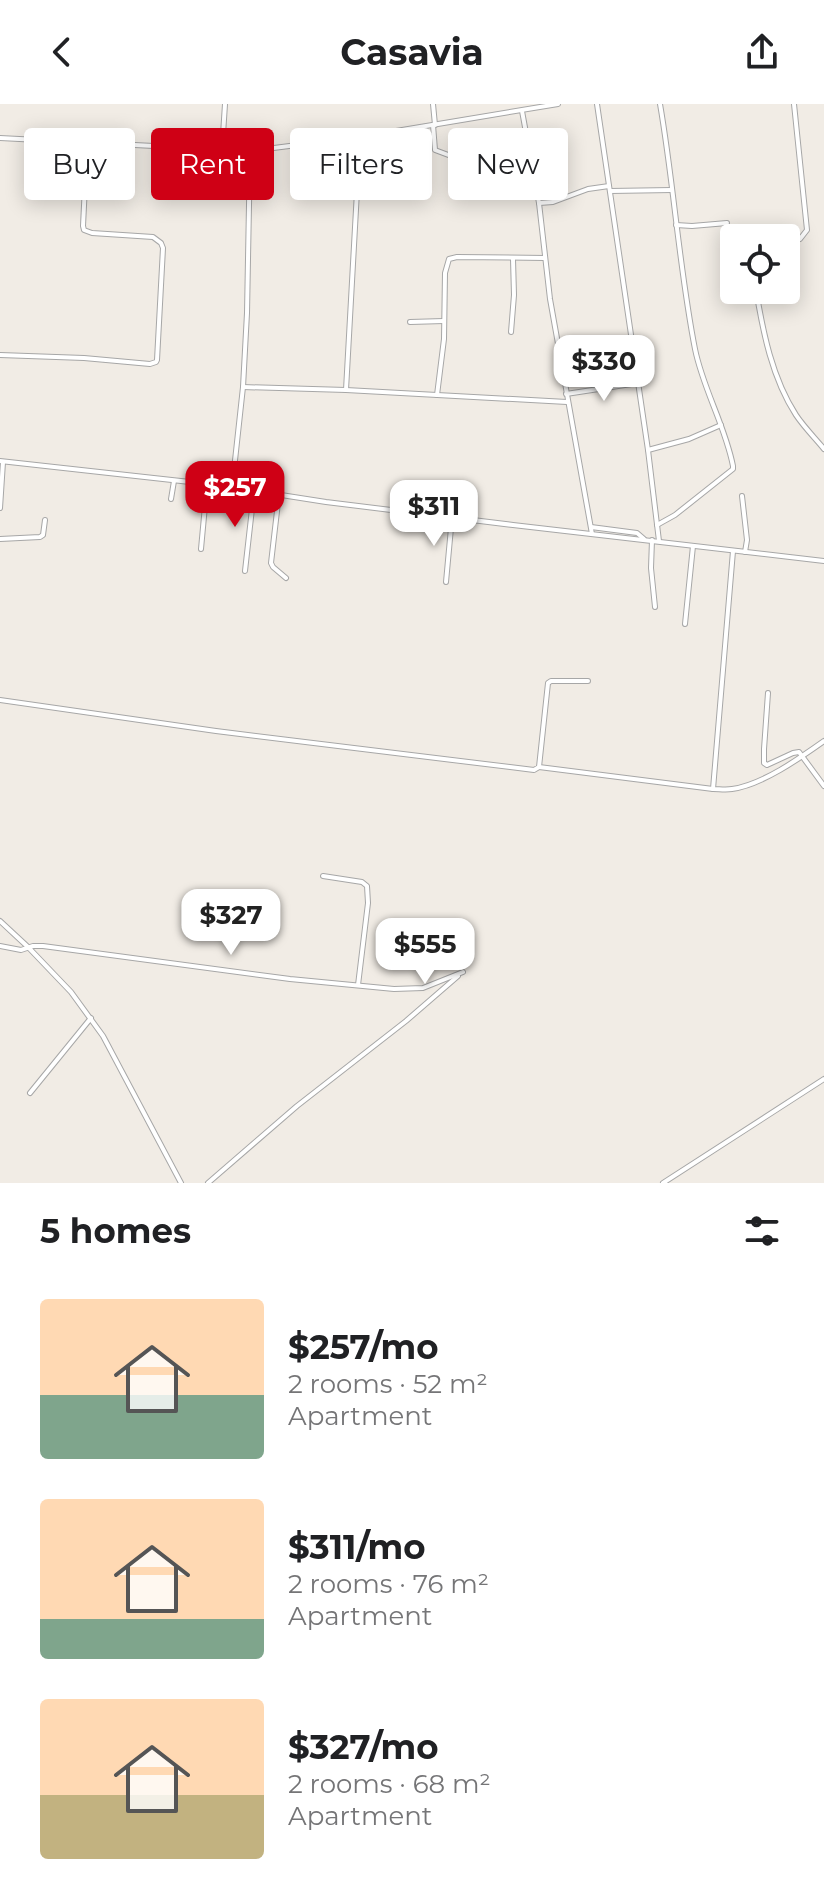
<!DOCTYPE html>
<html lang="en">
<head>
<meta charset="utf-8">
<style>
	body { margin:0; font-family:Montserrat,sans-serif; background:#f6f6f6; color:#202124; height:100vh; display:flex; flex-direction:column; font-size:30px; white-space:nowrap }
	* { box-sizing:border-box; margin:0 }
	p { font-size:26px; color:#757577 }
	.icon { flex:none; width:44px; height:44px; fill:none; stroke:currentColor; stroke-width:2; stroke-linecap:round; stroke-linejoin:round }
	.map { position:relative; height:1079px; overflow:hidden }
	.drawer { display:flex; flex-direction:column; background:#fff; flex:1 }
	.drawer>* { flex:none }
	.banner { position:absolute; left:24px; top:24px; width:776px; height:72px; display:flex; gap:16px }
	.buttons { position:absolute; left:720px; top:120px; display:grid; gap:16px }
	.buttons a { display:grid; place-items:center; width:80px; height:80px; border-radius:8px; background:#fff; box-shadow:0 4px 20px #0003; font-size:40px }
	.price { position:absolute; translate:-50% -68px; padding:0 18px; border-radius:16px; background:#fff; color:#222; font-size:26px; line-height:52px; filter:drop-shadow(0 2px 4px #0008) }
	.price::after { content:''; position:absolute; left:50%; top:48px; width:24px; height:18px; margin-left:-12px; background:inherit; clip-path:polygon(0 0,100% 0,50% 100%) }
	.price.selected { background:#cf0015; color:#fff }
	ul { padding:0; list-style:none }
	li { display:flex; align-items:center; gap:24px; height:200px; padding:0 40px }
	li span { display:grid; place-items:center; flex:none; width:224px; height:160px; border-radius:8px; color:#555 }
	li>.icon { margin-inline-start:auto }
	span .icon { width:96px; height:96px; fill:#fffc; stroke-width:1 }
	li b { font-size:34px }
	h2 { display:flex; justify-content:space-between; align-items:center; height:96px; padding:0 40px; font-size:34px }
	.chip { padding:0 28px; border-radius:8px; background:#fff; box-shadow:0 4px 20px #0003; font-size:28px; line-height:72px }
	.chip.selected { background:#cf0015; color:#fff }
	header { display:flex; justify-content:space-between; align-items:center; height:104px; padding:0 40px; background:#fff; font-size:36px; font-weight:700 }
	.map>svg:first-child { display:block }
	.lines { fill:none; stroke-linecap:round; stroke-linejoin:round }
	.street-casing { stroke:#a7a7a7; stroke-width:6 }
	.street { stroke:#fff; stroke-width:4 }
</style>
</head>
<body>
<header><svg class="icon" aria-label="back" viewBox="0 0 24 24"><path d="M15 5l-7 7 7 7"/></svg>Casavia<svg class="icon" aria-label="share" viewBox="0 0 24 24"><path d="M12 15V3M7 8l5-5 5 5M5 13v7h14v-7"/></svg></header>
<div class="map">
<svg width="824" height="1079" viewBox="0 0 824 1079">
	<rect width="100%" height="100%" fill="#f1ece5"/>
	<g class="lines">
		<defs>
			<g id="street">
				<path d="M433,0L435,21"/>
				<path d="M597,0L648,346L659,437"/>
				<path d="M522,7L539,99L550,195L592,430"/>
				<path d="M433,21L435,46L451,52"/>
				<path d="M0,34L250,47L360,33L558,0"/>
				<path d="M304,40L306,62L309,65H347"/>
				<path d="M222,46L225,0"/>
				<path d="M610,87L672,86"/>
				<path d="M539,99L553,98L588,85L609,82"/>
				<path d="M676,121L692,122L727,119"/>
				<path d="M786,138L800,135L807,126L794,0"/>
				<path d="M756,186C763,228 772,274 796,311C804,323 815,334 824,345"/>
				<path d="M410,218L444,217"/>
				<path d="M511,228L514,191L513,155"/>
				<path d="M0,251L84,254L150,260L156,258L157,256L163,144L161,139L153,133L92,129L84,126L83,122L87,40"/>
				<path d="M243,283L346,286L567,298"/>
				<path d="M346,286L360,33"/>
				<path d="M566,290L638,279"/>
				<path d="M437,291L444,235L445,169L449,155L457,153L545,154"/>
				<path d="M648,346L689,335L721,321"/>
				<path d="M0,357L217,381L326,398L513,421L824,457"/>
				<path d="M232,384L243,283L247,209L250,47"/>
				<path d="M279,390L271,459L273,463L286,474"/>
				<path d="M742,392L747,436L745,448"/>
				<path d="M171,395L174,377"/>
				<path d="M0,404L3,358"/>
				<path d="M657,421L675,411L733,365V362C725,321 703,285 695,245C679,164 674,81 660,0"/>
				<path d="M591,423L637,429L644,435"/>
				<path d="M0,435L40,433L43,431L45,416"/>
				<path d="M652,436L651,464L655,503"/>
				<path d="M201,445L206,391L210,388L231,387L234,384"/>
				<path d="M245,467L254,387"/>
				<path d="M446,478L452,413"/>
				<path d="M685,520L693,442"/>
				<path d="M768,589L764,645V659L767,661L793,649L799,648L824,682"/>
				<path d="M0,596L216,627L534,666L539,663L548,579L551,577H588"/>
				<path d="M539,663L713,685C719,685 726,686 732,685C762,681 800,654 824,637"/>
				<path d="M713,685L733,447"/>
				<path d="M323,772L362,778L367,782L368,799L358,881"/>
				<path d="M0,817L28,843L71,888L103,932L181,1079"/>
				<path d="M0,842L21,846L33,842H43L290,875L394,885L423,884L463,868"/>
				<path d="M30,989L91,914"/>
				<path d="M208,1079L297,1002L406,917L458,872"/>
				<path d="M663,1079L824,975"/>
			</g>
		</defs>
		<use href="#street" class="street-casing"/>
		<use href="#street" class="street"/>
	</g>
</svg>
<div class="buttons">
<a><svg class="icon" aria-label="locate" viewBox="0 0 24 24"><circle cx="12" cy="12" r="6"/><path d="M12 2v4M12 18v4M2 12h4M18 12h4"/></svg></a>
</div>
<b class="price" style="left:604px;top:299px">$330</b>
<b class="price selected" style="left:235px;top:425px">$257</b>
<b class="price" style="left:434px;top:444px">$311</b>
<b class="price" style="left:231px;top:853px">$327</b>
<b class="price" style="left:425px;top:882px">$555</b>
<div class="banner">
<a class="chip">Buy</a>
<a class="chip selected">Rent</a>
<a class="chip">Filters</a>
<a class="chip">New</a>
</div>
</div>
<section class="drawer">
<h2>5 homes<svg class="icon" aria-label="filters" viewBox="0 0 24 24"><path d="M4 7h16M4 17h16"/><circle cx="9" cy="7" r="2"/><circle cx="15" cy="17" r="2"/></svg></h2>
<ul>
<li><span style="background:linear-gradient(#ffd9b3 60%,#7fa58c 0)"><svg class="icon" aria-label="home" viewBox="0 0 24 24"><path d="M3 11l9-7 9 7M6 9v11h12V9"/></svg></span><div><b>$257/mo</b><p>2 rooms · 52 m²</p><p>Apartment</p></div></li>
<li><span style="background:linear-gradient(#ffd9b3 75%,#7fa58c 0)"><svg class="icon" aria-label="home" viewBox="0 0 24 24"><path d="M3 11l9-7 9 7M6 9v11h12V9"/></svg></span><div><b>$311/mo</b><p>2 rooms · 76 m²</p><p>Apartment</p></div></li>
<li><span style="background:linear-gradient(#ffd9b3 60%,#c2b280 0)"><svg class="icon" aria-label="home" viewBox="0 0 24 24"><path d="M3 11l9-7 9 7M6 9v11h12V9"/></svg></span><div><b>$327/mo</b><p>2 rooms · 68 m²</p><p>Apartment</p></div></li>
</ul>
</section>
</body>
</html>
